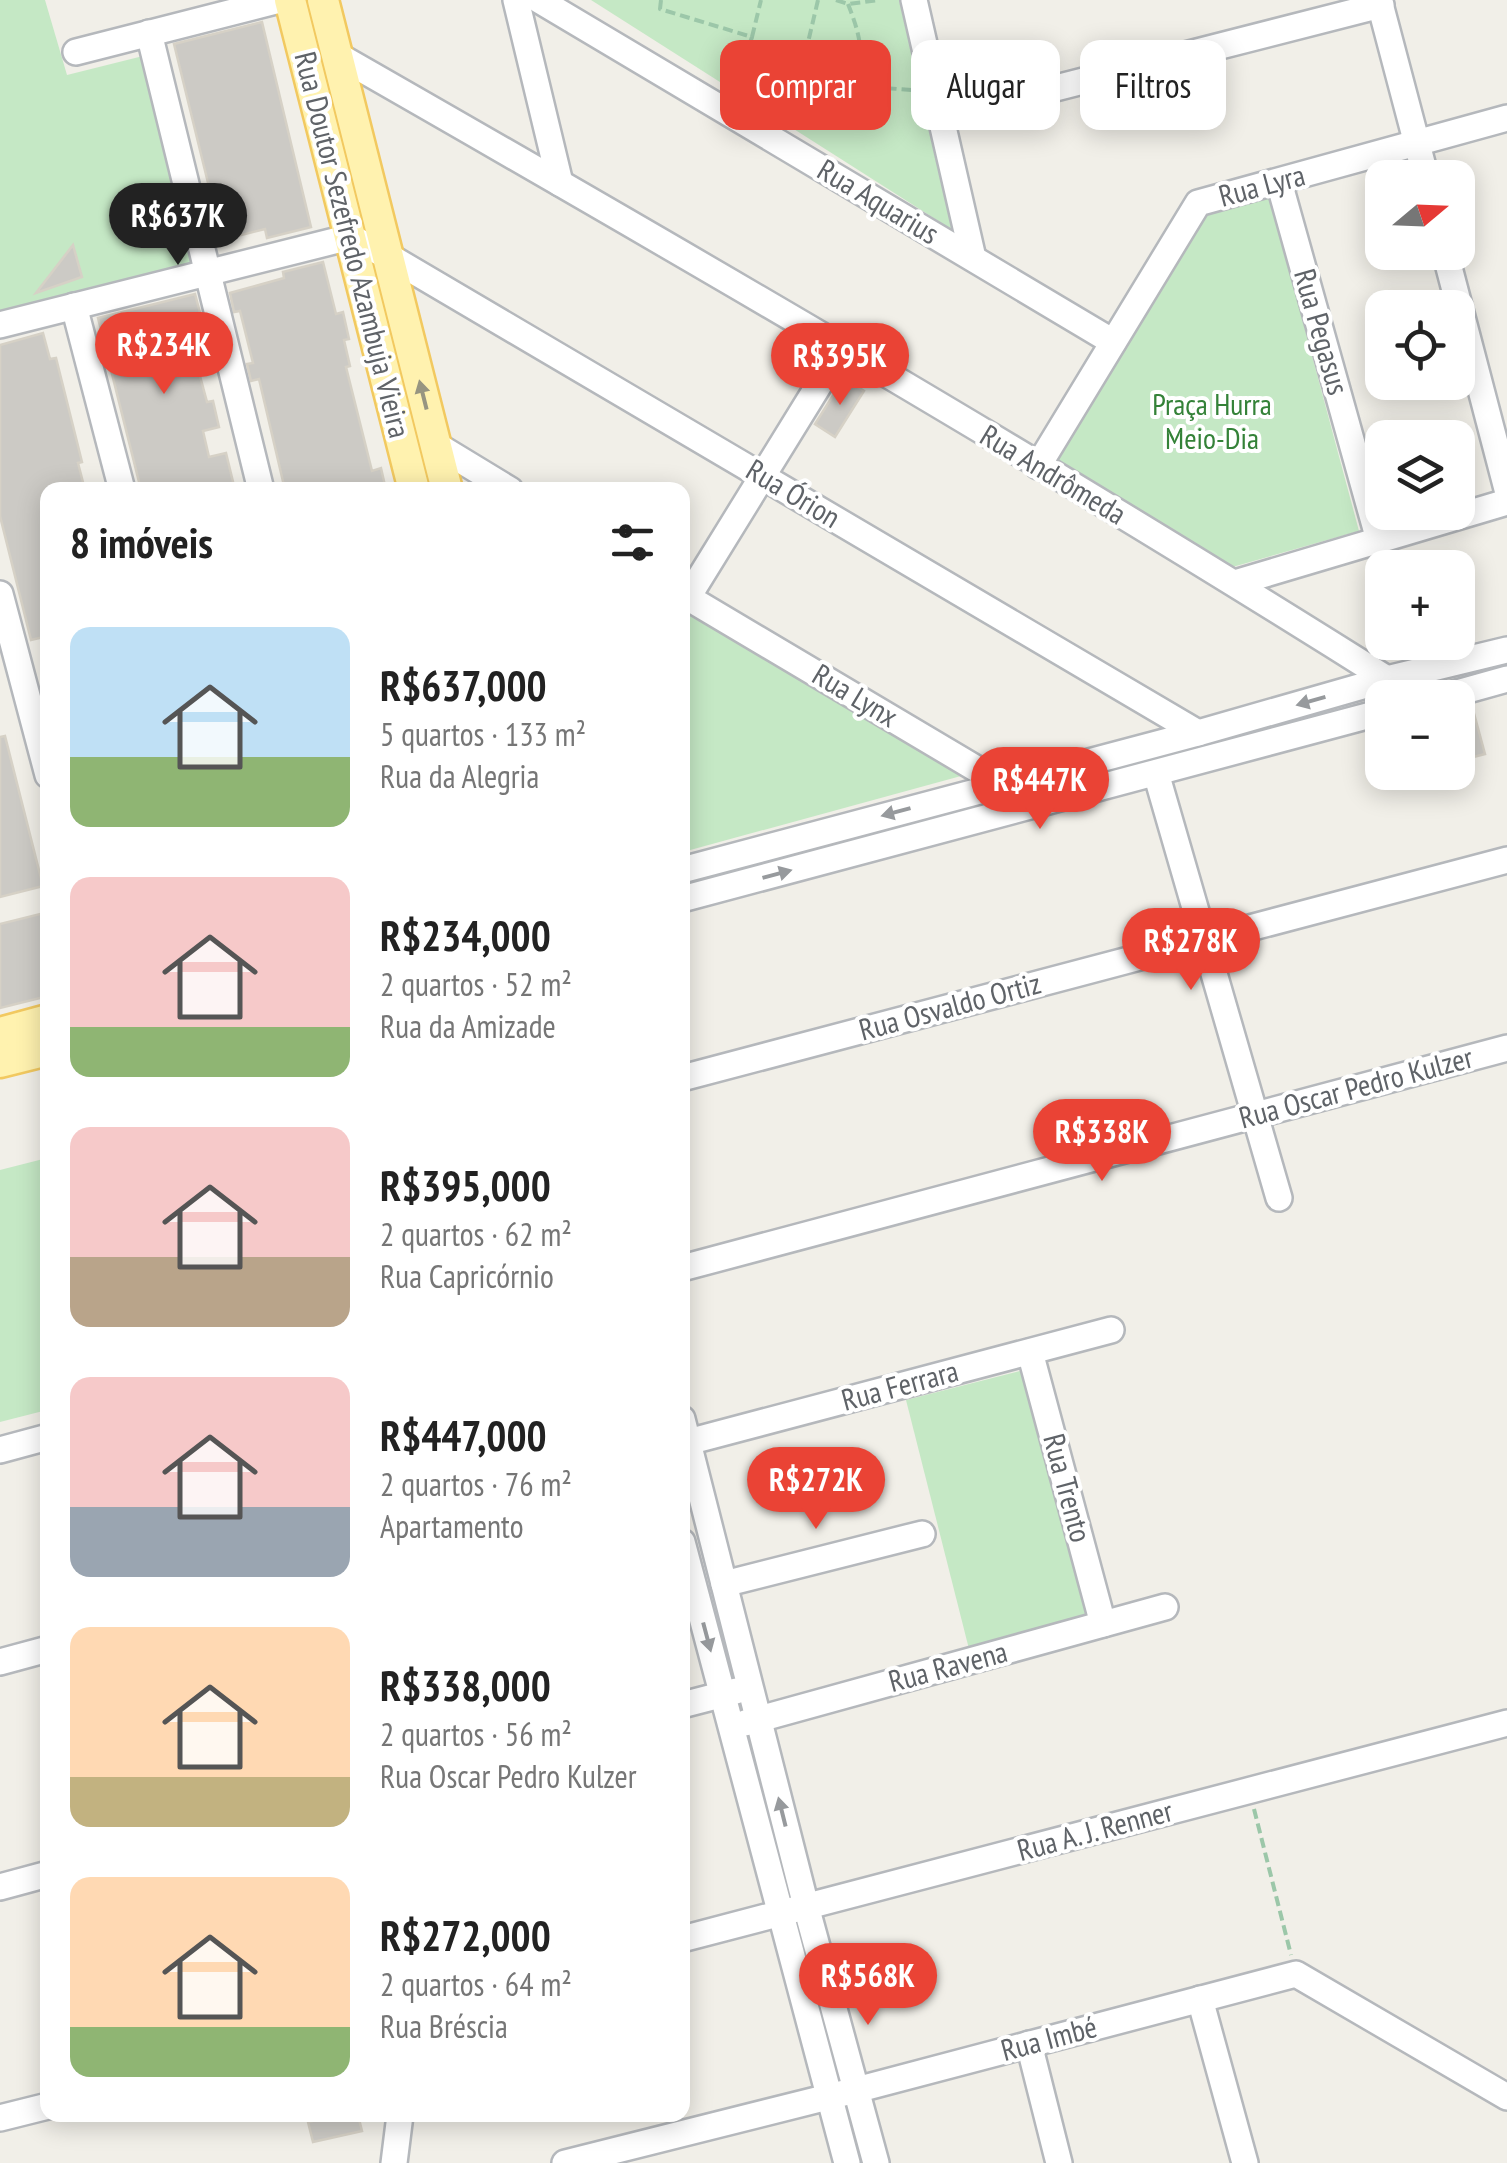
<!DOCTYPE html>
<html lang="pt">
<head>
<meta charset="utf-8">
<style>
	body { margin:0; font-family:"PT Sans Narrow",sans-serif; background:#f6f6f6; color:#222; height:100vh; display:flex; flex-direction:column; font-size:38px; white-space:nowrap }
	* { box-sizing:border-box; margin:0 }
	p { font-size:32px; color:#767676 }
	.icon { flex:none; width:55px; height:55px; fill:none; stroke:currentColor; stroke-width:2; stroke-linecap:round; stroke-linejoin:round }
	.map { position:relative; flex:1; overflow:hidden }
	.details { position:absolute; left:40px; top:482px; width:650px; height:1640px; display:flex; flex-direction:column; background:#fff; border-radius:20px; box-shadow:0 5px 25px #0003 }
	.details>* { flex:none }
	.top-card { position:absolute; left:720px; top:40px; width:635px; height:90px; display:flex; gap:20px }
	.needle { width:65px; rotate:71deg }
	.buttons { position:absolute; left:1365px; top:160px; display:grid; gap:20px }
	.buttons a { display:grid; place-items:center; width:110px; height:110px; border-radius:20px; background:#fff; box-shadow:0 5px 25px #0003; font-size:50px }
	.price { position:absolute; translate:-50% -85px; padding:0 22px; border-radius:35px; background:#ea4335; color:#fff; font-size:32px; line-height:65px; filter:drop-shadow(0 2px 5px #0008) }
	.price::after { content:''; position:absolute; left:50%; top:60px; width:30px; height:22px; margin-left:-15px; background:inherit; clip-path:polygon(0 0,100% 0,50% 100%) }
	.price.selected { background:#222; color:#fff }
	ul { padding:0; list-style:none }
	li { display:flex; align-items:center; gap:30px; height:250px; padding:0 30px }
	li span { display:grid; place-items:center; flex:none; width:280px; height:200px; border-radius:20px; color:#555 }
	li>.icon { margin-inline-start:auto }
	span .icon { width:120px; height:120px; fill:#fffc; stroke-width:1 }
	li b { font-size:42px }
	h2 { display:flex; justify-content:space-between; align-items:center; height:120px; padding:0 30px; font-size:42px }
	.pill { padding:0 35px; border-radius:20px; background:#fff; box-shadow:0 5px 25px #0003; font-size:35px; line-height:90px }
	.pill.selected { background:#ea4335; color:#fff }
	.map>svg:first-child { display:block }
	.green { fill:#c5e8c5 }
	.building { fill:#cccac5; stroke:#d6d1c6; stroke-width:2.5 }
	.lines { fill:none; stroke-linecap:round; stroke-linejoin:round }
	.minor-casing { stroke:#b5b8bc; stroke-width:30 }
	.major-casing { stroke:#f2c960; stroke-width:35 }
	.path { stroke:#9cc7a9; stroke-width:4; stroke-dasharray:10 5; stroke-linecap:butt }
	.minor { stroke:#fff; stroke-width:25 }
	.major { stroke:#fff2af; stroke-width:30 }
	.oneway { fill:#979581 }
	.oneway2 { fill:#979a9d }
	.labels { text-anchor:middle; stroke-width:8; stroke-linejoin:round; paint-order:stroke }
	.street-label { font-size:30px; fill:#5f6368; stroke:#fff }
	.park-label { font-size:30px; fill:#348238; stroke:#fff }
</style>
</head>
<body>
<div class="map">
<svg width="1507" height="2163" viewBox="0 0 1507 2163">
	<rect width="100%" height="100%" fill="#f1efe8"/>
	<g class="green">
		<path d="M0,0H45L67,75L143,56L196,262L0,318Z"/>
		<path d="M591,0H899L954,231Z"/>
		<path d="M1269,195L1359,531L1229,568L1054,461L1204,210Z"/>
		<path d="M683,601L972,773L683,852Z"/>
		<path d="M47,1158V1410L0,1422V1170Z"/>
		<path d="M1028,1369L1091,1614L969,1649L906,1400Z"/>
	</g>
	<g class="building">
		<path d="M262,22L311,227L267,238L265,229L222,240L174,44Z"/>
		<path d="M73,245L82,277L36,293Z"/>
		<path d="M323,262L336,314L343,312L349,339L344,340L350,366L346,367L372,471L381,468L386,490H285L259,379L251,381L247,364L253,363L240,311L234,312L230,293L284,278L283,272Z"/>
		<path d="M195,294L202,320L186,324L207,402L213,401L219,427L203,431L209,457L226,453L235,490H141L98,318Z"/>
		<path d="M43,333L50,359L56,358L82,462L78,463L85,490H48V636L31,640L0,516V345Z"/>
		<path d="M844,378L864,391L835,437L815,424Z"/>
		<path d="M1472,706L1485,754L1458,761V710Z"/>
		<path d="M5,736L43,886L0,897V737Z"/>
		<path d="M48,912V996L0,1008V924Z"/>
		<path d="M339,2115H358L362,2131L313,2142L308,2122Z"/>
	</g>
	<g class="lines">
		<defs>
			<g id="minor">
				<path d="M516,0L560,183"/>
				<path d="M539,0L1113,342"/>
				<path d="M914,0L973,258"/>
				<path d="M1379,0L1426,178"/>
				<path d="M149,33L261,490"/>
				<path d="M76,52L280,0"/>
				<path d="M337,55C690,257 1043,462 1387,679L1393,698"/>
				<path d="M942,117L1381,5"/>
				<path d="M1279,182L1379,540"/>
				<path d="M1445,252L1507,489"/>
				<path d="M74,306L122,490"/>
				<path d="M0,325L350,237L395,260L1198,733"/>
				<path d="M436,445L510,490"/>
				<path d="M1038,466L1198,203L1507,118"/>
				<path d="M1235,583L1507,502"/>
				<path d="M0,594L48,775"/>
				<path d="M682,594L1002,784L1004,792"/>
				<path d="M688,597L841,349"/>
				<path d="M1439,698L1507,679"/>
				<path d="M1156,773L1279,1198"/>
				<path d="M682,870L1198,733L1387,679L1507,650"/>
				<path d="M682,899L1382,712"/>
				<path d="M682,1078L1507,860"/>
				<path d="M682,1268L1507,1048"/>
				<path d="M1030,1352L1103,1624"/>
				<path d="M682,1419L806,1906L876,2163"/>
				<path d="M688,1442L1111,1330"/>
				<path d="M0,1450L48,1437"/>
				<path d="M682,1542L847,2163"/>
				<path d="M724,1584L922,1534"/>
				<path d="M0,1662L48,1649"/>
				<path d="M682,1705L736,1691"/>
				<path d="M745,1723L1165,1607"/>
				<path d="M0,1887L48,1874"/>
				<path d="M682,1939L1507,1723"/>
				<path d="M1200,1999L1245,2163"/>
				<path d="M1029,2044L1059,2163"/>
				<path d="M0,2118L48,2106"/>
				<path d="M394,2163L400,2115"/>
				<path d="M565,2163L856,2090L1296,1974L1507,2097"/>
			</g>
			<g id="major">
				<path d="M290,0L414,490"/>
				<path d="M323,0L447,490"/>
				<path d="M0,1033L48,1020"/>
				<path d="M0,1062L48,1050"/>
			</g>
		</defs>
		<use href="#minor" class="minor-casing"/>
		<use href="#major" class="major-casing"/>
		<g class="path">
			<path d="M661,0L660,9L752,37L761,0"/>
			<path d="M836,0L848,4L879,0"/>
			<path d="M848,4C857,27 864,48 859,73L871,87L912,90"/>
			<path d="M752,37L748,49L810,71L786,124"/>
			<path d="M802,68L818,0"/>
			<path d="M810,71L859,73"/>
			<path d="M1254,1809L1291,1955"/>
		</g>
		<use href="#minor" class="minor"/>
		<use href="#major" class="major"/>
	</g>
	<defs><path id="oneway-solid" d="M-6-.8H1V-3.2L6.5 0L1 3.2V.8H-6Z" transform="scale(2.5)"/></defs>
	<use class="oneway" href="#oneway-solid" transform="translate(423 395) rotate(-104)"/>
	<g class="oneway2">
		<use href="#oneway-solid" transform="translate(1311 701) rotate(164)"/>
		<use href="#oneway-solid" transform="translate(896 812) rotate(165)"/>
		<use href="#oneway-solid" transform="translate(777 874) rotate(-15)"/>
		<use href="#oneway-solid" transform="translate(707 1637) rotate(75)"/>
		<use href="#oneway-solid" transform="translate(782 1812) rotate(-104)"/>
	</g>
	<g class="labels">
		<g class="street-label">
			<text transform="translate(1262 186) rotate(-15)" y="10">Rua Lyra</text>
			<text transform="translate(878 202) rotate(31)" y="10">Rua Aquarius</text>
			<text transform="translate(352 245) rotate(76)" y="10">Rua Doutor Sezefredo Azambuja Vieira</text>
			<text transform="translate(1321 332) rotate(74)" y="10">Rua Pegasus</text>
			<text transform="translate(1053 475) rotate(31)" y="10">Rua Andrômeda</text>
			<text transform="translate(793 494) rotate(31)" y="10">Rua Órion</text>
			<text transform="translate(855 696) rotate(31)" y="10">Rua Lynx</text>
			<text transform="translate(950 1007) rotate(-15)" y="10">Rua Osvaldo Ortiz</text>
			<text transform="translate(1356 1088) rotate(-15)" y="10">Rua Oscar Pedro Kulzer</text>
			<text transform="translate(900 1386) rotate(-15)" y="10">Rua Ferrara</text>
			<text transform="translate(1067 1488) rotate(75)" y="10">Rua Trento</text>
			<text transform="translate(948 1667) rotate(-15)" y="10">Rua Ravena</text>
			<text transform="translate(1095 1831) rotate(-15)" y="10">Rua A. J. Renner</text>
			<text transform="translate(1049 2039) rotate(-15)" y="10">Rua Imbé</text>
		</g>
		<g class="park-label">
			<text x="1212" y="415">Praça Hurra<tspan x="1212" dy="34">Meio-Dia</tspan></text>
		</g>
	</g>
</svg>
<div class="buttons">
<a><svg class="needle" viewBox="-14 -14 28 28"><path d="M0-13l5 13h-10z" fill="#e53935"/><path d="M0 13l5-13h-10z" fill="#767676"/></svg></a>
<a><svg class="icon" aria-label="locate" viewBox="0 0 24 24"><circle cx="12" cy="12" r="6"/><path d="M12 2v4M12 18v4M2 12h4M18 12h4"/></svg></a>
<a><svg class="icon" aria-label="layers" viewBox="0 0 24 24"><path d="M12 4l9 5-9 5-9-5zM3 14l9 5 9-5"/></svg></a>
<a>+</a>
<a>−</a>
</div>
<b class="price selected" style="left:178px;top:268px">R$637K</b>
<b class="price" style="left:164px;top:397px">R$234K</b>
<b class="price" style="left:840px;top:408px">R$395K</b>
<b class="price" style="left:1040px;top:832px">R$447K</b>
<b class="price" style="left:1191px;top:993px">R$278K</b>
<b class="price" style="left:1102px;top:1184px">R$338K</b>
<b class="price" style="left:816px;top:1532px">R$272K</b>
<b class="price" style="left:868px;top:2028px">R$568K</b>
<div class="top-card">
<a class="pill selected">Comprar</a>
<a class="pill">Alugar</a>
<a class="pill">Filtros</a>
</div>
<section class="details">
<h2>8 imóveis<svg class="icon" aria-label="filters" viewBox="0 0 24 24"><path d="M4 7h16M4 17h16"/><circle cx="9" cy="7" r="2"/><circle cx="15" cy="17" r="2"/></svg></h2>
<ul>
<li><span style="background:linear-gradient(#bfe0f5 65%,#8fb573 0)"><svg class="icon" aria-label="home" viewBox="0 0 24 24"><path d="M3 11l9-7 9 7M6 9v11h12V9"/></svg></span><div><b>R$637,000</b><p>5 quartos · 133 m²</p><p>Rua da Alegria</p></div></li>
<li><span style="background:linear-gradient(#f6c9c9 75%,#8fb573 0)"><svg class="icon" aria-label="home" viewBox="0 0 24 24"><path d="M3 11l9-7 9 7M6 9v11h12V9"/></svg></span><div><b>R$234,000</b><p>2 quartos · 52 m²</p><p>Rua da Amizade</p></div></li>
<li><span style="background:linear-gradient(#f6c9c9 65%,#b9a48a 0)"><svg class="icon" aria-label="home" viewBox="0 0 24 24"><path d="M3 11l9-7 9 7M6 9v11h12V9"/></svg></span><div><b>R$395,000</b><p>2 quartos · 62 m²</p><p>Rua Capricórnio</p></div></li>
<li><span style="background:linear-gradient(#f6c9c9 65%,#9aa5b1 0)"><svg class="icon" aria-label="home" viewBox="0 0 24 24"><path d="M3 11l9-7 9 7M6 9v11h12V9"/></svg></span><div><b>R$447,000</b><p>2 quartos · 76 m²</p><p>Apartamento</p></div></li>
<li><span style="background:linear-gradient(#ffd9b3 75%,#c2b280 0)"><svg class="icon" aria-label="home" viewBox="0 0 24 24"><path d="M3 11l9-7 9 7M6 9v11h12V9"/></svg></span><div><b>R$338,000</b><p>2 quartos · 56 m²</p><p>Rua Oscar Pedro Kulzer</p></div></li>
<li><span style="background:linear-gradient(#ffd9b3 75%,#8fb573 0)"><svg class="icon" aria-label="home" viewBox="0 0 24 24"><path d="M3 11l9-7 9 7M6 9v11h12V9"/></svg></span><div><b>R$272,000</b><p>2 quartos · 64 m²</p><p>Rua Bréscia</p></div></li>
</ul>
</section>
</div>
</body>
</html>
